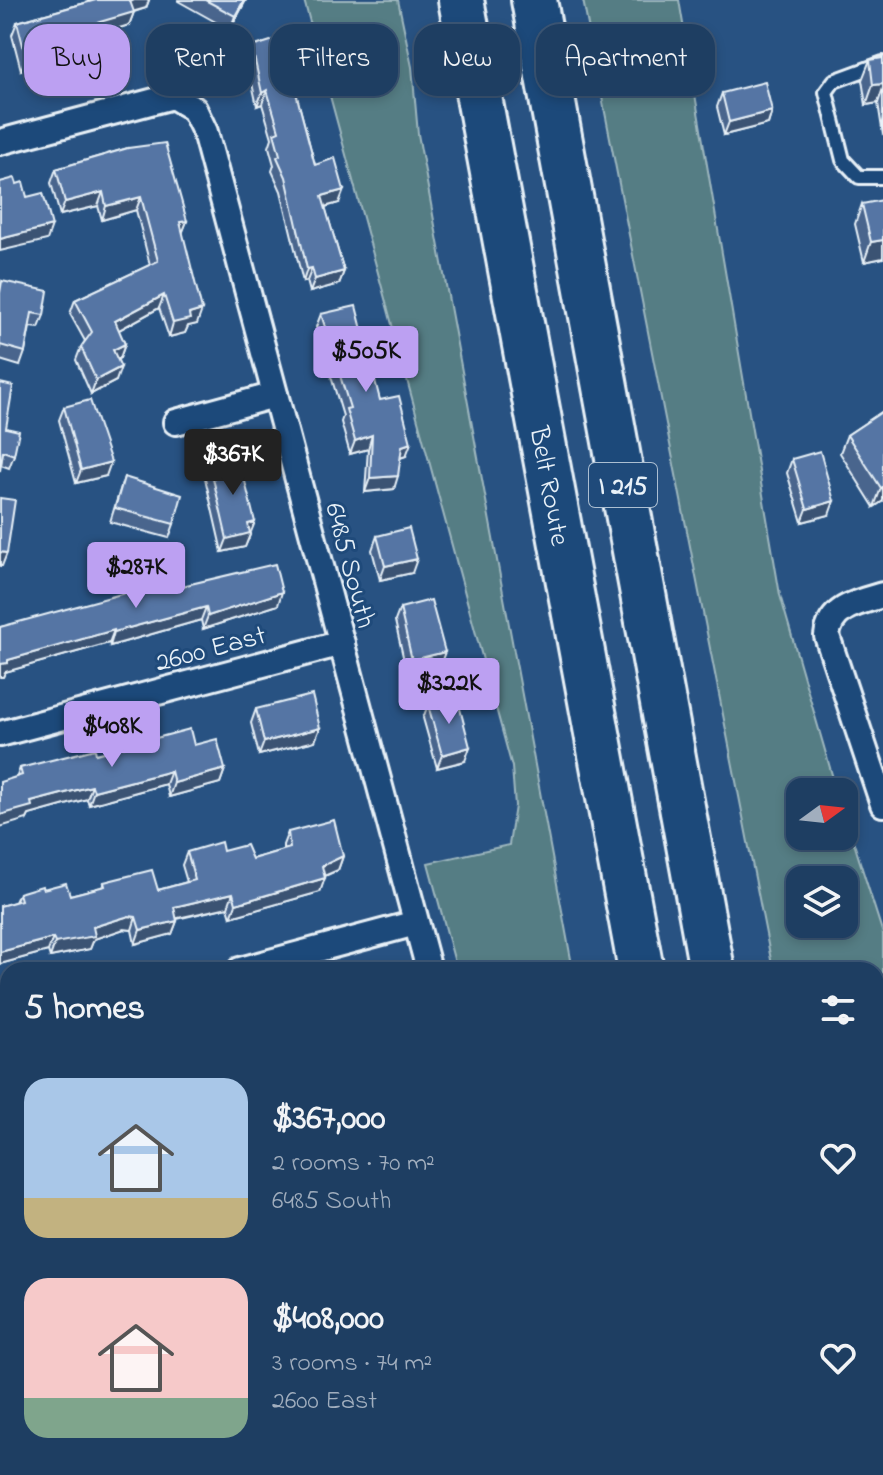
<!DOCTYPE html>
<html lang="en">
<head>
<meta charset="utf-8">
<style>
	body { margin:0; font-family:"Indie Flower",sans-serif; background:#2b496b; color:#f1f3f6; height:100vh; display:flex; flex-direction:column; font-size:30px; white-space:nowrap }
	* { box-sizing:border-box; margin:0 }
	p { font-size:26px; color:#a1aebe }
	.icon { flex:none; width:44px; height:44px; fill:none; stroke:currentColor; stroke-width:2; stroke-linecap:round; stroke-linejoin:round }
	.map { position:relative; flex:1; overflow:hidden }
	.details { position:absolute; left:0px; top:962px; width:884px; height:514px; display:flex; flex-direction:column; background:#1e3e62; border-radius:24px 24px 0 0; box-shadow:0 4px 12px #0003,0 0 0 2px #3c5777 }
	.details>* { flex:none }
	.top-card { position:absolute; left:24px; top:24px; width:836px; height:72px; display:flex; gap:16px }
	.needle { width:52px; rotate:75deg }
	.controls { position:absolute; left:786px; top:778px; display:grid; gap:16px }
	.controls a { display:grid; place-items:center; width:72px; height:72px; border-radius:16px; background:#1e3e62; box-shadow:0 4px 12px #0003,0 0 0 2px #3c5777; font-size:40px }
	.price { position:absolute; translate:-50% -68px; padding:0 18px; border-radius:8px; background:#bca0f2; color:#111; font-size:26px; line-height:52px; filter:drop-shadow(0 2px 4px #0008) }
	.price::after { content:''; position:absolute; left:50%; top:48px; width:24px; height:18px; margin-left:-12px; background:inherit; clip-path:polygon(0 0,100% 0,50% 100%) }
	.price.selected { background:#222; color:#fff }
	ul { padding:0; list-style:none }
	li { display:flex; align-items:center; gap:24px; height:200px; padding:0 24px }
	li span { display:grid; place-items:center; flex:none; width:224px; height:160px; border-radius:24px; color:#555 }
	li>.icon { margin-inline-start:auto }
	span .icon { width:96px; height:96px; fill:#fffc; stroke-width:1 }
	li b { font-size:34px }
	h2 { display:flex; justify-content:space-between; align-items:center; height:96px; padding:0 24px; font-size:34px }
	.tag { padding:0 28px; border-radius:24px; background:#1e3e62; box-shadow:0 4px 12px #0003,0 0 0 2px #3c5777; font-size:28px; line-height:72px }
	.tag.selected { background:#bca0f2; color:#111 }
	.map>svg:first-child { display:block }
	.built { fill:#395f8e }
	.green { fill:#557d84; stroke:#9eb7be; stroke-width:2; fill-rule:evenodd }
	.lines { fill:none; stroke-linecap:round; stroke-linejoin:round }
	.service-casing { stroke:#e8f1f8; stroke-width:18 }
	.minor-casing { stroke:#e8f1f8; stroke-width:30 }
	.motorway-casing { stroke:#e8f1f8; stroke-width:50 }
	.service { stroke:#1f4a7a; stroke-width:12 }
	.minor { stroke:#1f4a7a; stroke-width:24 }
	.motorway { stroke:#1f4a7a; stroke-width:44 }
	.wall { fill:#48658d; stroke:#e8f1f8; stroke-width:2 }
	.shaded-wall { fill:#3b5273; stroke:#e8f1f8; stroke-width:2 }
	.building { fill:#5475a4; stroke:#e8f1f8; stroke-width:2 }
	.labels { text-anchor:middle; stroke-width:6; stroke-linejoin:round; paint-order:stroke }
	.shield { fill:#1f4a7a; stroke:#acbfd2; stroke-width:2 }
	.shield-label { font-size:26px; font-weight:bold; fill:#e8f1f8 }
	.street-label { font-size:28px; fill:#e8f1f8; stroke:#1f4a7a }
</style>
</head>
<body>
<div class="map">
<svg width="883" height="1475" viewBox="0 0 883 1475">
	<rect width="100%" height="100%" fill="#285282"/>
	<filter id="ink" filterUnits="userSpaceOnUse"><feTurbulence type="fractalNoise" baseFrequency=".0125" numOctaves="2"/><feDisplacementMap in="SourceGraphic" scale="16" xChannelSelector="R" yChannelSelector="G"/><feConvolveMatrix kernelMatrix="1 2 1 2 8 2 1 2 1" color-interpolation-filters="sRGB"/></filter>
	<g filter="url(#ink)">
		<path class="built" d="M85,1468H613L615,1475H59Z"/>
		<g class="green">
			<path d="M304,0H398L412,67L418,134L573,970H457L428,863L509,845L515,806L512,767Z"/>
			<path d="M583,0H679L780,595L837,792H800V836H844V812L883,934V1412L876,1391V970H773ZM844,880V924H800V880Z"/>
			<path d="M613,1468H691L693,1475H615Z"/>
		</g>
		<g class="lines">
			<defs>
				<g id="service">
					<path d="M883,63L834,81L826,92L843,160L859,177H883"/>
					<path d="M548,1468L549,1475"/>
				</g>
				<g id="minor">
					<path d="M0,142L173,96L194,109L205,132L429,970"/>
					<path d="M176,422L275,395"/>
					<path d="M883,595C859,602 830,607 827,636L883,804"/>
					<path d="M0,734L342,643"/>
					<path d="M240,970L416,923"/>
					<path d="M0,1034L8,1031"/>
				</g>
				<g id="motorway">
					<path id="s1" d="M461,0L641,970"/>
					<path d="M534,0L712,970"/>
					<path d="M769,1468L772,1475"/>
					<path d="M866,1468L868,1475"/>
				</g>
			</defs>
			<use href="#service" class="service-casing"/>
			<use href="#minor" class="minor-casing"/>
			<use href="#motorway" class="motorway-casing"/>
			<use href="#service" class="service"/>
			<use href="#minor" class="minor"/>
			<use href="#motorway" class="motorway"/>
		</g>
		<g class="wall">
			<path d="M88,0H149L146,8L134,12L129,25L79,41L74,55L21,70L12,35L17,22L88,2Z"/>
			<path d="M178,0H246L230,30L178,1Z"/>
			<path d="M252,47L298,92L297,97L315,165L339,203L325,207L344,271L339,284L310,292L307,281L303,282L281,191L272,171L274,165L269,147L272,138L262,104L257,106L247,61Z"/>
			<path d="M883,58V135L878,103L866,105L862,80L870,60Z"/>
			<path d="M722,93L772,111L768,124L724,135L717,107Z"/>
			<path d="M128,148L187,221L182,233L197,324L188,326L185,333L169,337L159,308L118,330L125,344L120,358L117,359L116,381L91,394L76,360L81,347L85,341L70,314L75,300L150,265L136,210L102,220L98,206L60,215L51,183L56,169Z"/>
			<path d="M862,204L883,258L864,262L855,224Z"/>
			<path d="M2,281L44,315L39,328L30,327L25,352L20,366L0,360V286Z"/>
			<path d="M321,314L380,400L406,456L400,458L394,489L365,492L368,449L350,454L341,422L343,416L316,327Z"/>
			<path d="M64,407L106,476L76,483L59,420Z"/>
			<path d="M883,411V501L874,507L840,453L847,435Z"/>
			<path d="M6,428L14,455L9,468L1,465Z"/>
			<path d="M792,459L829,515L802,522L787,473Z"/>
			<path d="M210,465L250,535L245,547L222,552L205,478Z"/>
			<path d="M124,477L174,524L169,538L110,522Z"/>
			<path d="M377,536L412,573L380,580L372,550Z"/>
			<path d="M182,586L278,605L203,629L201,620L110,646L109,643L5,672L3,677L0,627Z"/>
			<path d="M400,608L440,665L407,674L395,621Z"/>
			<path d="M428,705L465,761L437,768L423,718Z"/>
			<path d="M256,709L320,728L315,741L259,755L251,723Z"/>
			<path d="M194,745L225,769L220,783L169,797L166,784L89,805L87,799L29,815L27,819L17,776L20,768L96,754Z"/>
			<path d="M288,832L343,856L338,870L325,876L320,892L231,917L228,907L177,919V921L172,934L135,944L132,930L124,929L94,939L90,949L50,957L48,951L0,964V906L15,902L19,893L43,889L70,895L102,887L104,882L158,890L187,882L182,865L187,852L223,851L252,859L283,850V845Z"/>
			<path d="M8,1066V1206L0,1175V1069Z"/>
			<path d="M8,1243V1257L5,1251Z"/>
			<path d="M8,1261V1294L5,1296L0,1287V1264Z"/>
		</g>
		<g class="shaded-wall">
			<path d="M134,0H149L146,8L132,12H134L129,25L71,43L76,29Z"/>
			<path d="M244,0H246L230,30L235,16Z"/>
			<path d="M79,41L74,55L21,70L26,57Z"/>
			<path d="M883,84V88L878,103L866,105L873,85Z"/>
			<path d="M267,90L262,104L257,106L262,93Z"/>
			<path d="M772,111L768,124L724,135L729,122Z"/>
			<path d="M344,190L339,203L317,209L322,196Z"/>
			<path d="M103,192L98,206L60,215L65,202Z"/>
			<path d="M141,197L136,210L102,220L106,206Z"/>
			<path d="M187,221L182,234L180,222Z"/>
			<path d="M52,226L47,240L0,251V239Z"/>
			<path d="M883,240V258L864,262L871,242Z"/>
			<path d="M312,268L307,281L303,282L307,269Z"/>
			<path d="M344,271L339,284L310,292L315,279Z"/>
			<path d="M164,295L159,308L110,335L115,321Z"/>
			<path d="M202,310L197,324L188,326L185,333L169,337L173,323L189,314Z"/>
			<path d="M125,344L120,358L108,364L113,350Z"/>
			<path d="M121,367L116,381L91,394L96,380Z"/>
			<path d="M372,435L368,449L350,454L355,441Z"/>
			<path d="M411,443L406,456L397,459L402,446Z"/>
			<path d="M111,462L106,476L76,483L81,470Z"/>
			<path d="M398,476L394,489L365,492L370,478Z"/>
			<path d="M883,487V501L874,507L881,488Z"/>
			<path d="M834,501L829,515L802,522L807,509Z"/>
			<path d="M255,522L245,547L222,552L227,539L248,524Z"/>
			<path d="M0,552L7,553L2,566H0Z"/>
			<path d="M417,559L412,573L380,580L385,566Z"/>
			<path d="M282,592L278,605L203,629L208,616Z"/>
			<path d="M206,607L201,620L110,646L114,632Z"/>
			<path d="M114,630L109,643L5,672L3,677H0V664L8,660Z"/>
			<path d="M445,652L440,665L407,674L412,660Z"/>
			<path d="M320,728L315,741L259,755L264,742Z"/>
			<path d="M470,747L465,761L437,768L442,755Z"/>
			<path d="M225,769L220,783L169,797L174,783Z"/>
			<path d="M171,771L166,784L89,805L94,791Z"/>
			<path d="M92,786L87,799L29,815L27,819L0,827V815L31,802Z"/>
			<path d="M343,856L338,870L317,879L322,866Z"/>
			<path d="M325,878L320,892L231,917L236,904Z"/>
			<path d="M233,893L228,907L169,920L174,907Z"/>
			<path d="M129,916L136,917L132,930L124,929L94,939L90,949L50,957L55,943L93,927Z"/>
			<path d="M177,921L172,934L135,944L140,930Z"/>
			<path d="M53,938L48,951L0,964V952Z"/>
		</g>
		<g class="building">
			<path d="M96,0H134L130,1L134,12L76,29L79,41L26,57L17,22Z"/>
			<path d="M205,0H244L235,16Z"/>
			<path d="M280,38L298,92L296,93L315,165L335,158L344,190L322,196L344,271L315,279L312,268L307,269L286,177L277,157L280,155L274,133L279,131L267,90L262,93L252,47Z"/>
			<path d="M883,58V84L873,85L870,60Z"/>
			<path d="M765,82L772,111L729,122L722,93Z"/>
			<path d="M165,143L187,221L180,222L202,310L189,314L190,319L173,323L164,295L115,321L125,344L113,350L121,367L96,380L81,347L92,332L75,300L158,261L141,197L106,206L103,192L65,202L56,169L128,148Z"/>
			<path d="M15,178L17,184L23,182L27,197L43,193L52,226L0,239V182Z"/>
			<path d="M883,200V240L871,242L862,204Z"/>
			<path d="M2,281L48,291L44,315L32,313L25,352L0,345V293Z"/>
			<path d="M356,306L380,400L399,396L411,443L402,446L398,476L370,478L372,435L355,441L346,409L350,408L321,314Z"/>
			<path d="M0,383L13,386L6,428L19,431L14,455L3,451L0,471Z"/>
			<path d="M90,400L111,462L81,470L64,407Z"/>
			<path d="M883,411V487L881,488L847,435Z"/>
			<path d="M820,451L834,501L807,509L792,459Z"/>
			<path d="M239,457L255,522L248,524L250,533L227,539L210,465Z"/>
			<path d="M124,477L182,495L174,524L115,508Z"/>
			<path d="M0,498L15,500L7,553L0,552Z"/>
			<path d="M409,528L417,559L385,566L377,536Z"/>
			<path d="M275,564L282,592L208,616L206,607L114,632V630L8,660V663L0,664V627L180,578L182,586Z"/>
			<path d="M431,600L445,652L412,660L400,608Z"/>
			<path d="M312,695L320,728L264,742L256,709Z"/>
			<path d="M457,697L470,747L442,755L428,705Z"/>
			<path d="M190,729L194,745L217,739L225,769L174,783L171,771L94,791L92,786L31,802L32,806L0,815V782L22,775L20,768L95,749L96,754Z"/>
			<path d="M334,820L343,856L322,866L325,878L236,904L233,893L174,907L177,921L140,930L136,917L129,916L93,927L95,936L55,943L53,938L0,952V906L21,900L19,893L42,886L43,889L66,883L70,895L105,886L104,882L152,870L158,890L195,880L187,852L221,842L223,851L246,845L252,859L290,848L288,832Z"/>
			<path d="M8,1066V1137L0,1116V1069Z"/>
			<path d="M8,1141V1173L1,1144Z"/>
			<path d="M8,1261V1279L0,1265Z"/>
			<path d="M255,1468H535L536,1475H230Z"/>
		</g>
	</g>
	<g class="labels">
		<rect class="shield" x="589" y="463" width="68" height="44" rx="6"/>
		<g class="shield-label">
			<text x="623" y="494">I 215</text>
		</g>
		<g class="street-label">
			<text dy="10" stroke="none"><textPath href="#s1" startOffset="494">Belt Route</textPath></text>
			<text transform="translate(352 565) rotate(75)" y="10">6485 South</text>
			<text transform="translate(210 647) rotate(-15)" y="10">2600 East</text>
		</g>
	</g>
</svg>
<div class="controls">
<a><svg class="needle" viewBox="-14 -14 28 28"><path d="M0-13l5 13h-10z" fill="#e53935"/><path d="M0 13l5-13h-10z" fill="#a1aebe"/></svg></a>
<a><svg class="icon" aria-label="layers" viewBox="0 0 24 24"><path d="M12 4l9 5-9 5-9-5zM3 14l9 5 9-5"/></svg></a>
</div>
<b class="price" style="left:366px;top:394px">$505K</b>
<b class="price selected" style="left:233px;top:497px">$367K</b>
<b class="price" style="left:136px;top:610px">$287K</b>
<b class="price" style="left:449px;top:726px">$322K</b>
<b class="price" style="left:112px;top:769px">$408K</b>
<div class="top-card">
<a class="tag selected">Buy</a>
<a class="tag">Rent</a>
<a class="tag">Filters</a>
<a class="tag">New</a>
<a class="tag">Apartment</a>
</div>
<section class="details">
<h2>5 homes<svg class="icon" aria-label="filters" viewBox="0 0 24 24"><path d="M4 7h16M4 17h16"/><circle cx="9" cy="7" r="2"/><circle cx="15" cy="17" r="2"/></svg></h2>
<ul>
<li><span style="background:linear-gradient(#a9c7e8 75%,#c2b280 0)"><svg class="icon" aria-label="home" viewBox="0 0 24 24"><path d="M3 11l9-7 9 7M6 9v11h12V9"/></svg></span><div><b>$367,000</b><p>2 rooms · 70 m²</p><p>6485 South</p></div><svg class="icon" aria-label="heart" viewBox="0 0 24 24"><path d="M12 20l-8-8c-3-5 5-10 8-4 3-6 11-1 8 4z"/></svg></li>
<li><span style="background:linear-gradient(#f6c9c9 75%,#7fa58c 0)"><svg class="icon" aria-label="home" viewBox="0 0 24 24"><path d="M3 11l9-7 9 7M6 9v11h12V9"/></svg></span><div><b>$408,000</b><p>3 rooms · 74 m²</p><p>2600 East</p></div><svg class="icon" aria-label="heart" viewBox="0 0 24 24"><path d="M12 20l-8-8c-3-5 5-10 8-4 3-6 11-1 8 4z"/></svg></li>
</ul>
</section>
</div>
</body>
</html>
